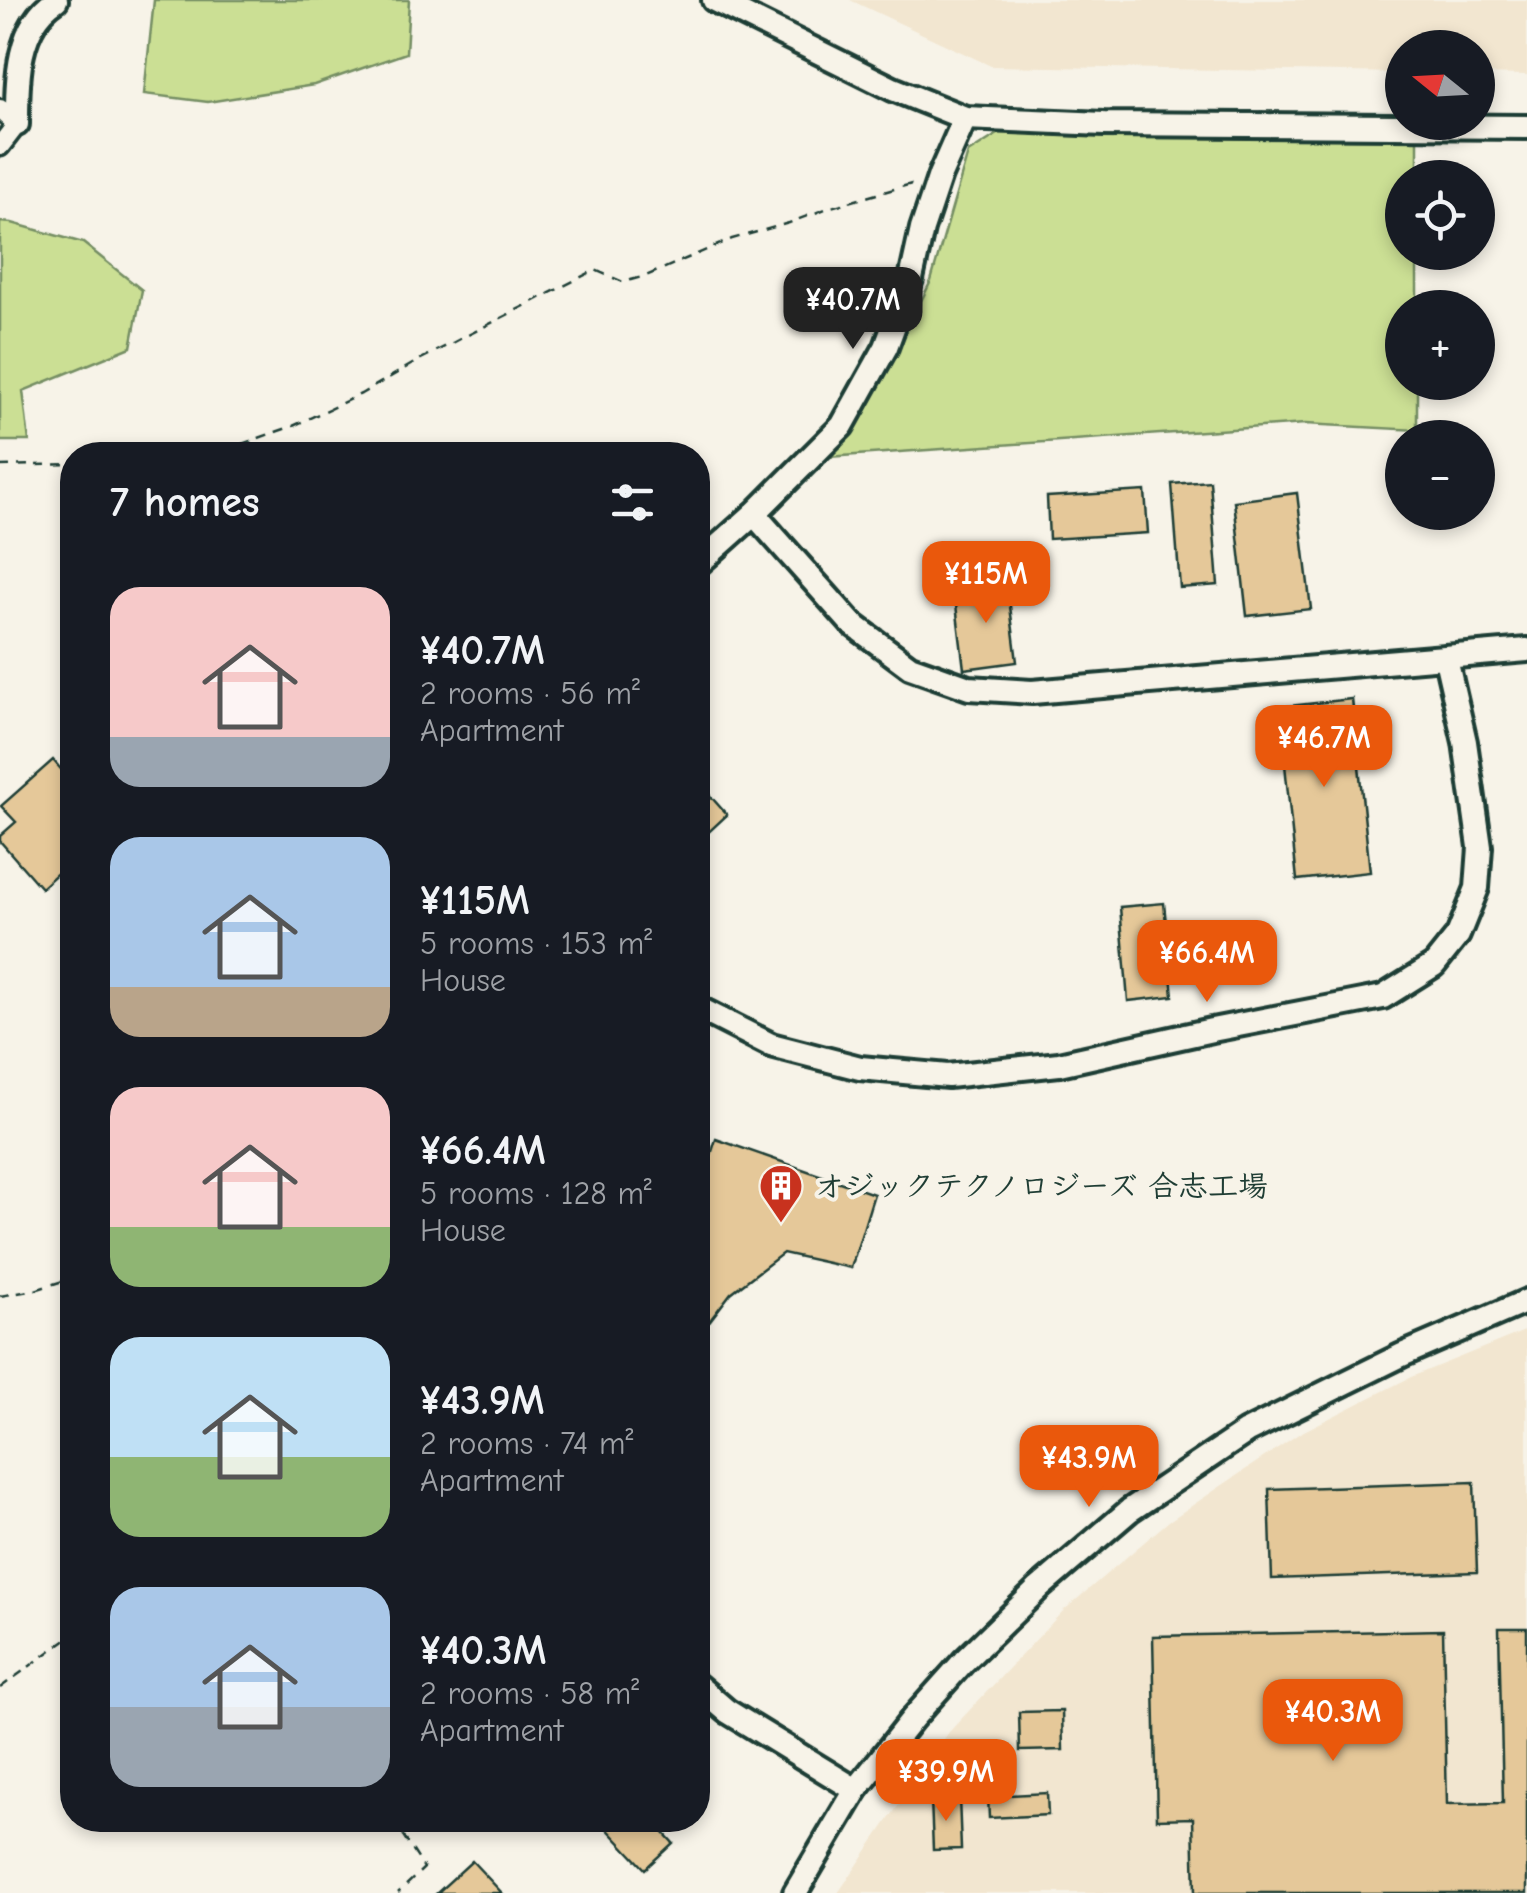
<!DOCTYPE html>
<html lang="en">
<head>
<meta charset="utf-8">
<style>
	body { margin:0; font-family:"Comic Neue","Klee One",sans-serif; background:#242831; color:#f1f3f6; height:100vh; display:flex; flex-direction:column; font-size:38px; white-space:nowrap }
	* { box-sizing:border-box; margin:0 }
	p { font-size:32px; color:#9ea1a6 }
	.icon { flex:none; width:55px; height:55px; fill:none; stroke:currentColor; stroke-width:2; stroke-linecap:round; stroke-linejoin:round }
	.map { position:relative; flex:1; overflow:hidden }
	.drawer { position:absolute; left:60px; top:442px; width:650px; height:1390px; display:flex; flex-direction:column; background:#171b24; border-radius:40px; box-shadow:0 5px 15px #0003 }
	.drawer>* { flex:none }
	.needle { width:65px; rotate:288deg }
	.buttons { position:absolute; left:1385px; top:30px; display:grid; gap:20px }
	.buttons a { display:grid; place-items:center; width:110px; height:110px; border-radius:50%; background:#171b24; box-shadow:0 5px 15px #0003; font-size:50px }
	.price { position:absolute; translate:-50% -85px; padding:0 22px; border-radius:20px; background:#ea580c; color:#fff; font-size:32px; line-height:65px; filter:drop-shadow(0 2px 5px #0008) }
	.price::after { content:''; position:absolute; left:50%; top:60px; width:30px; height:22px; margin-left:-15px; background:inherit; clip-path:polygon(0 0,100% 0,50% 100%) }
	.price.active { background:#222; color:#fff }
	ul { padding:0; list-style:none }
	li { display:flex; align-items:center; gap:30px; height:250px; padding:0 50px }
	li span { display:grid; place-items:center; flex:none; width:280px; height:200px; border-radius:30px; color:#555 }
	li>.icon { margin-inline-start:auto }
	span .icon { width:120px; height:120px; fill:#fffc; stroke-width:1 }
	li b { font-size:42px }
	h2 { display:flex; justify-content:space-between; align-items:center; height:120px; padding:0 50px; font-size:42px }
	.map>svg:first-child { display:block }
	.built { fill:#f2e6d0 }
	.green { fill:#cbdf94; stroke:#758e64; stroke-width:2.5 }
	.building { fill:#e5c899; stroke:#1f3d34; stroke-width:2.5 }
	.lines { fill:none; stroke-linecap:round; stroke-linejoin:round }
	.minor-casing { stroke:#1f3d34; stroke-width:25 }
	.tertiary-casing { stroke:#1f3d34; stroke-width:30 }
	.path { stroke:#1f3d34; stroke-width:2.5; stroke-dasharray:10 8; stroke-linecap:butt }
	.minor { stroke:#f7f3e8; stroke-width:18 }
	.tertiary { stroke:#f7f3e8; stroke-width:22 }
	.labels { text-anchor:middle; stroke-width:8; stroke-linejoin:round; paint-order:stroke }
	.poi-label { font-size:30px; font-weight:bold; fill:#1f3d34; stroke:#f7f3e8; text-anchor:start }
</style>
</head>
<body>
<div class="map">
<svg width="1527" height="1893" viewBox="0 0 1527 1893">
	<rect width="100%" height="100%" fill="#f7f3e8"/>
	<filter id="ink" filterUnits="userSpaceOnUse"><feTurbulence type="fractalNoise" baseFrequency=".01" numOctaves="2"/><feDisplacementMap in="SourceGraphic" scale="20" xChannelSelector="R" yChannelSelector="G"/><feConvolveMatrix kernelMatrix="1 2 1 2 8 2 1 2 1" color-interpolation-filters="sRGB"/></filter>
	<g filter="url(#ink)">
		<g class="built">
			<path d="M850,0H1527V75L1478,74V48H1402V73L991,66Z"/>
			<path d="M1527,1330V1893H838L949,1732L1063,1611L1169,1521L1300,1433L1411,1377Z"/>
		</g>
		<g class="green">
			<path d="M154,0H409L406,53L314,85L208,102L144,94Z"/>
			<path d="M1009,127L1418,131V177L1402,178V252L1417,253V307L1402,308V382L1417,383V430L1305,424L827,457L866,411L931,281L968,153Z"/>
			<path d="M0,222L12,223L83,243L142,290L131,347L23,391L29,441H0Z"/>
		</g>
		<g class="building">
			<path d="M1210,481L1218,585L1180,588L1172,484Z"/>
			<path d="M1145,491L1148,533L1049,539L1047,497Z"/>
			<path d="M1297,493L1311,609L1247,616L1234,501Z"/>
			<path d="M1007,582L1017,662L964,669L954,589Z"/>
			<path d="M1352,699L1370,872L1297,880L1279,707Z"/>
			<path d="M53,760L72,782V860L41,888L0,841V836L16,822L1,806Z"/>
			<path d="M705,790L727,815L698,842V797Z"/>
			<path d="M1164,903L1173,996L1128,1001L1120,907Z"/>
			<path d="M716,1139L874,1194L851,1268L783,1253L731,1293L698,1336V1195Z"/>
			<path d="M1474,1482L1477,1572L1272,1579L1269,1489Z"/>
			<path d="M1499,1628H1527V1893H1195L1193,1818L1157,1819L1153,1636L1443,1630L1447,1804L1503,1803Z"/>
			<path d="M1062,1711L1063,1750L1020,1751L1019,1712Z"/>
			<path d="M1047,1793L1048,1815L989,1818L988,1796Z"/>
			<path d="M959,1797L961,1849L933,1850L931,1798Z"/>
			<path d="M599,1820H652L673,1843L645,1869Z"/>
			<path d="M472,1861L502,1893H437Z"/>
		</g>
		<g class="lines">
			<defs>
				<path id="minor" d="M0,109L17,124L0,146"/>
				<g id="tertiary">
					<path d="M714,0L893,89L965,118L1104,124L1527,127"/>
					<path d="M17,124C17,82 16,26 56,0"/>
					<path d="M754,514L851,623L910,667L969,688L1032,692L1527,650"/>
					<path d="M698,564L754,514L842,426L886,347L911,279L922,229L940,175L965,118"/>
					<path d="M698,1008L771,1045L860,1068L948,1076L1059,1064L1212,1030L1383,997L1434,965L1458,935L1477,888L1480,847L1465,742L1446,659"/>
					<path d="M698,1686L727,1711L856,1790"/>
					<path d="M795,1893L856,1790L913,1718L964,1661L1039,1588L1130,1510L1246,1432L1402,1355L1527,1301"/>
				</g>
			</defs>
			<use href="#minor" class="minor-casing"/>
			<use href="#tertiary" class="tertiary-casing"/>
			<g class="path">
				<path d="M189,455L233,447L293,426L361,394L421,359L595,270L623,282L646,276L732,239L789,223L828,208L915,183"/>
				<path d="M0,466L72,464"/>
				<path d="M0,1296L35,1290L72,1278"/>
				<path d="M0,1688L72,1635"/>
				<path d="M393,1820L424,1868L398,1893"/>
			</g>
			<use href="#minor" class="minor"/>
			<use href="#tertiary" class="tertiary"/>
		</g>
	</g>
	<defs>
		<symbol id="building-pin" viewBox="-11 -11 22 30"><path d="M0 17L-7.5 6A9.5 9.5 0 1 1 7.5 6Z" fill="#c8321e" stroke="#f7f3e8"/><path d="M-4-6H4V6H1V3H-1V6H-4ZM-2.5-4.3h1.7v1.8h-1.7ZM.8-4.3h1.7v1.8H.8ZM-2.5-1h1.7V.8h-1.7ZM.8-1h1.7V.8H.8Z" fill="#fff"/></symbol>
	</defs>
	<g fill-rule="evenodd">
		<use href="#building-pin" x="756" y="1161" width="50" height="68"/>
	</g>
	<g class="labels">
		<g class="poi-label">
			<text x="814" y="1196">オジックテクノロジーズ 合志工場</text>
		</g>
	</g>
</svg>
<div class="buttons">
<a><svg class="needle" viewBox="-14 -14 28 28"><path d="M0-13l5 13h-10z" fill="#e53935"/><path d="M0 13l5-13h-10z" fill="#9ea1a6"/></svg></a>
<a><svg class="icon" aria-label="locate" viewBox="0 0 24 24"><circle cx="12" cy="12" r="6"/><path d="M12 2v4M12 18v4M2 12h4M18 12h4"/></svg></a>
<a>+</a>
<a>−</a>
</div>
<b class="price active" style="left:853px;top:352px">¥40.7M</b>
<b class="price" style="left:986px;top:626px">¥115M</b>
<b class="price" style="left:1324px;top:790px">¥46.7M</b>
<b class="price" style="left:1207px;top:1005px">¥66.4M</b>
<b class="price" style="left:1089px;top:1510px">¥43.9M</b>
<b class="price" style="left:1333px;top:1764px">¥40.3M</b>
<b class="price" style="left:946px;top:1824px">¥39.9M</b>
<section class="drawer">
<h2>7 homes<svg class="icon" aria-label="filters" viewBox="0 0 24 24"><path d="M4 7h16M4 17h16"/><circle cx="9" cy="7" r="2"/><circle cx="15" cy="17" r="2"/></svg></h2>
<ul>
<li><span style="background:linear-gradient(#f6c9c9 75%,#9aa5b1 0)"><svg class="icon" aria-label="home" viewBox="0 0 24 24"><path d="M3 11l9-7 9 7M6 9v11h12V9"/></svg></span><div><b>¥40.7M</b><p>2 rooms · 56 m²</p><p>Apartment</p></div></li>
<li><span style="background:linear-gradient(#a9c7e8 75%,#b9a48a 0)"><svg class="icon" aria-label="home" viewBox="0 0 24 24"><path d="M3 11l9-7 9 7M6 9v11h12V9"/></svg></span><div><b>¥115M</b><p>5 rooms · 153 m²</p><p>House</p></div></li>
<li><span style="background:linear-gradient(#f6c9c9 70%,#8fb573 0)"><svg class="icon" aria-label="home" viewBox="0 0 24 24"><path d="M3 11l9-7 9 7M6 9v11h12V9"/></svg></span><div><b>¥66.4M</b><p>5 rooms · 128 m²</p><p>House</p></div></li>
<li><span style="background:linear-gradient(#bfe0f5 60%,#8fb573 0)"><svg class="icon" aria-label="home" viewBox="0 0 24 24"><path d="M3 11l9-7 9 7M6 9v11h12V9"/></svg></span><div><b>¥43.9M</b><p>2 rooms · 74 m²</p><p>Apartment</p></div></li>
<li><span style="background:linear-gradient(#a9c7e8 60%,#9aa5b1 0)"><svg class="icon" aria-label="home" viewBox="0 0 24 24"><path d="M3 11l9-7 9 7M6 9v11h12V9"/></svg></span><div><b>¥40.3M</b><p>2 rooms · 58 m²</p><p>Apartment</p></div></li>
</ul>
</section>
</div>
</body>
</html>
